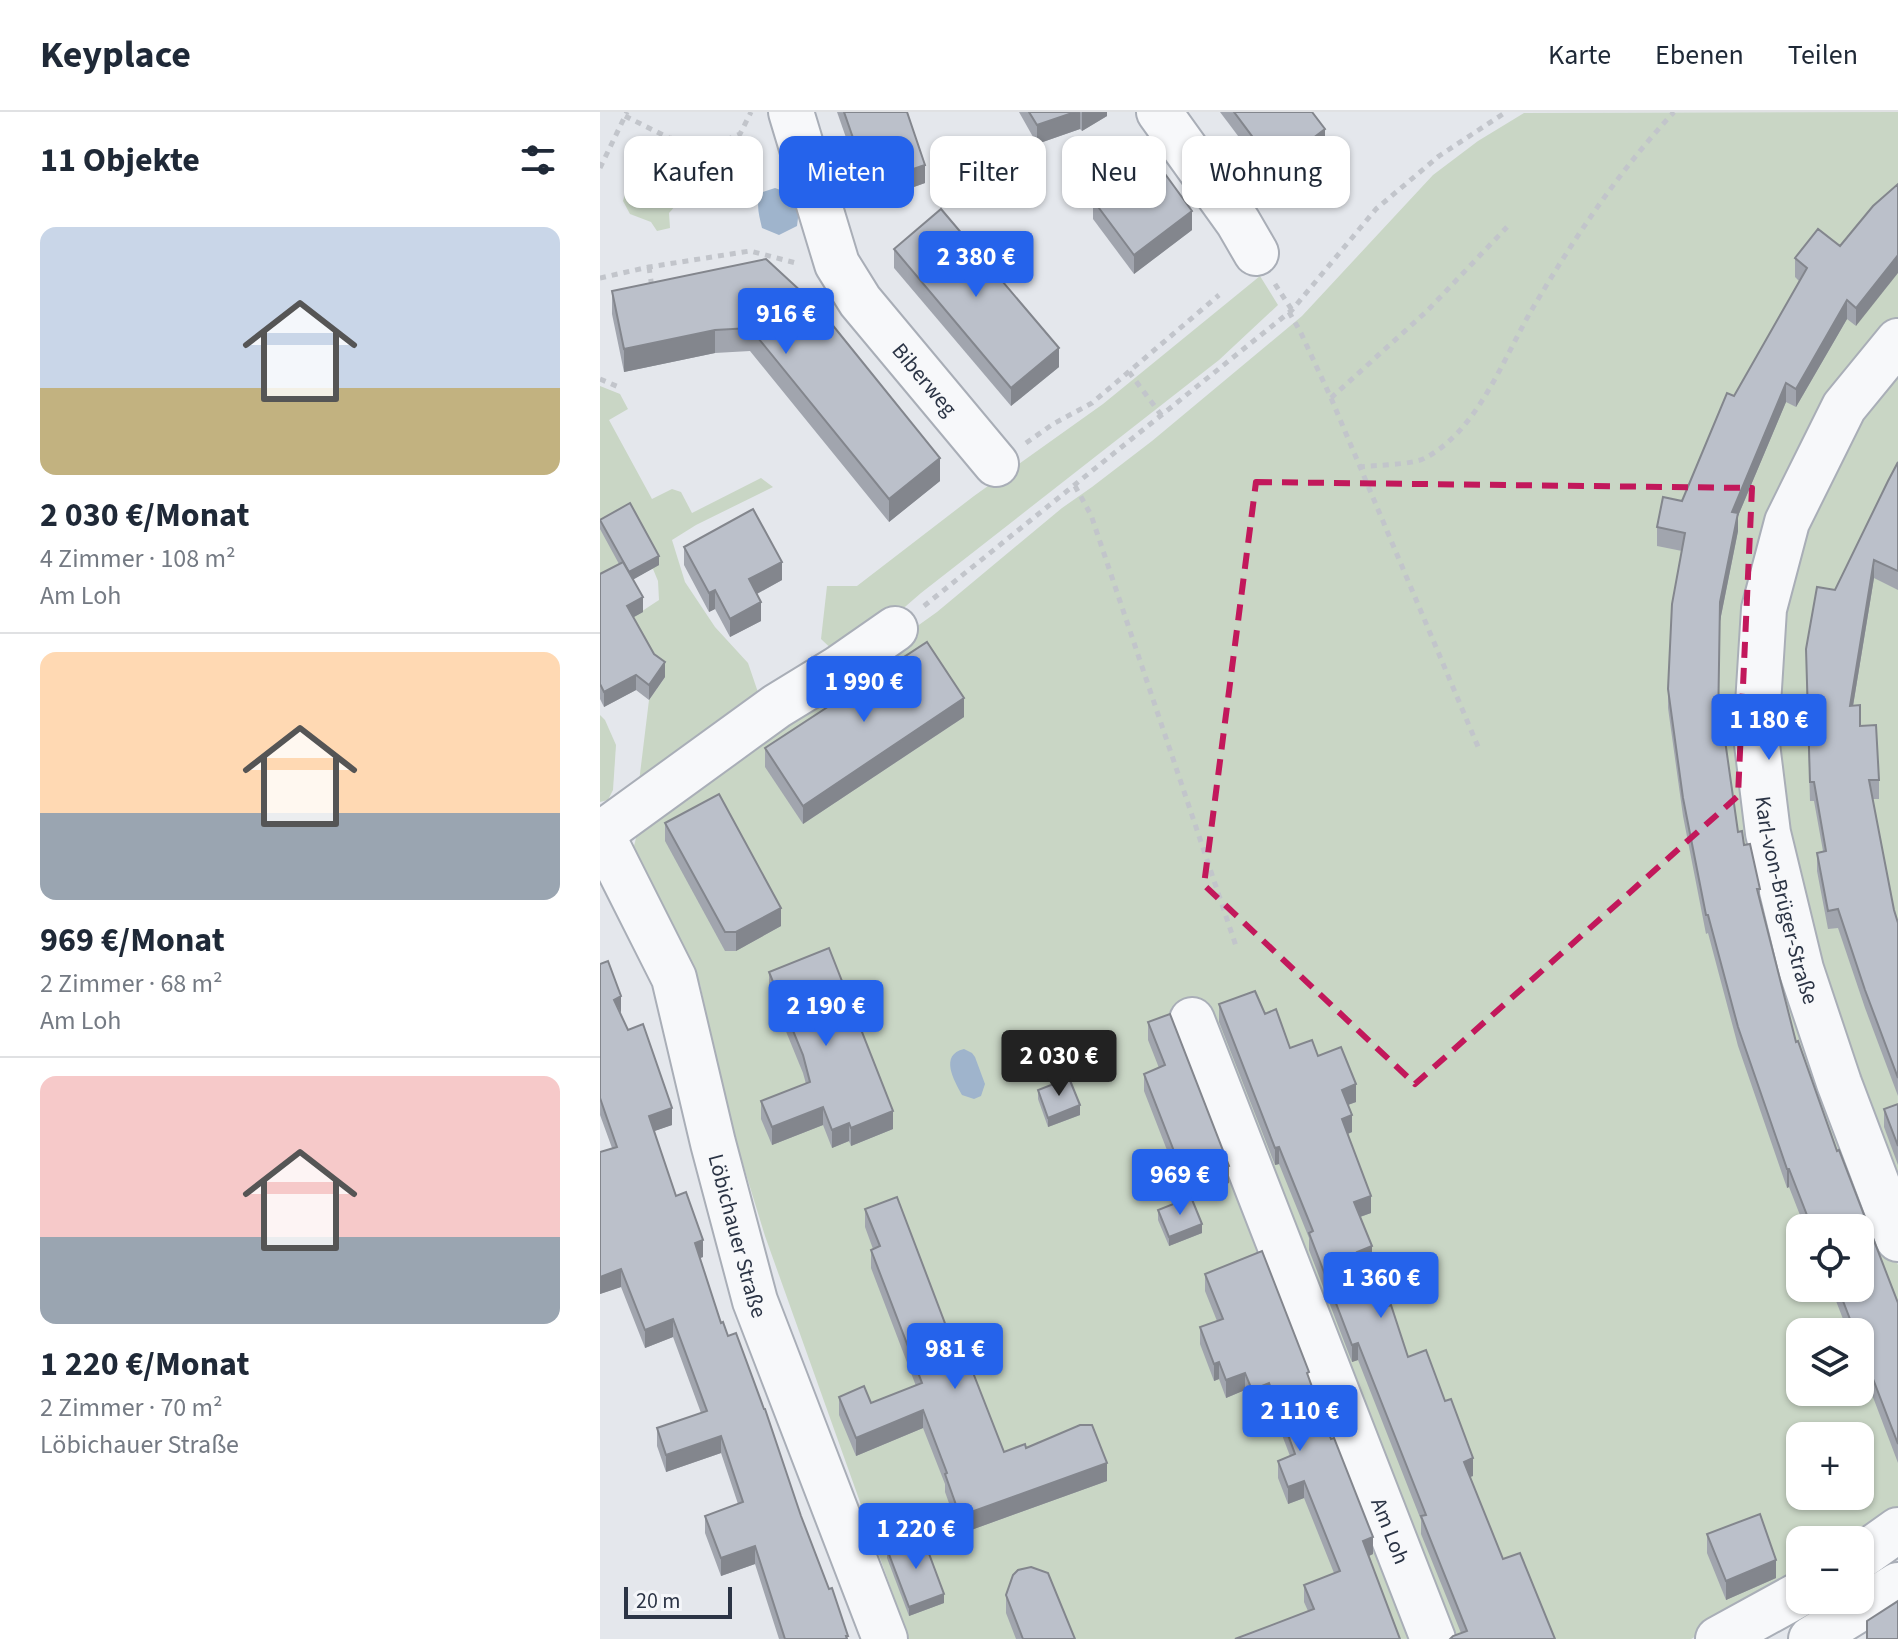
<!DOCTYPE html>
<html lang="de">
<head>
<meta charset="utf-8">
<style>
	body { margin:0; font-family:"Source Sans 3",sans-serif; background:#f2f2f3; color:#1f2937; height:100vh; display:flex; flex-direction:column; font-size:30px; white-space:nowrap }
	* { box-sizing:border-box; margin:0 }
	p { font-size:26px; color:#747a83 }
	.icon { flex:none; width:44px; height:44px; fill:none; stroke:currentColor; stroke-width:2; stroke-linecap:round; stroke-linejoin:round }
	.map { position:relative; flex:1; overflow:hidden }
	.drawer { display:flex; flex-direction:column; background:#fff; width:600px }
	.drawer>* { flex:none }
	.guide { position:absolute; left:24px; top:24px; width:760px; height:72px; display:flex; gap:16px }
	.buttons { position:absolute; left:1186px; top:1102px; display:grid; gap:16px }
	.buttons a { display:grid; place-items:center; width:88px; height:88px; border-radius:16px; background:#fff; box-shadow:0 2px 6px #0004; font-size:40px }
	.scale { position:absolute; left:24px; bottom:20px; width:108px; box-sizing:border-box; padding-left:8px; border:4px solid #2b3445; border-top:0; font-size:22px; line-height:28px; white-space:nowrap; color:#2b3445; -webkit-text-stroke:6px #f4f6f9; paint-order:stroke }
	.price { position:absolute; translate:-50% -68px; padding:0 18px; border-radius:8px; background:#2563eb; color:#fff; font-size:26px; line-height:52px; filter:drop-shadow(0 2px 4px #0008) }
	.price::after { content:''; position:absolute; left:50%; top:48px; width:24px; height:18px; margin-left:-12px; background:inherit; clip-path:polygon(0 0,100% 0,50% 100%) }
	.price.selected { background:#222; color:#fff }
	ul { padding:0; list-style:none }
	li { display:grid; align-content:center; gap:16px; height:424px; padding:0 40px }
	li+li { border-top:2px solid #e0e1e3 }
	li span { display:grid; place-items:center; height:248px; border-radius:16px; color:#555 }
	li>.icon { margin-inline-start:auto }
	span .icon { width:144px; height:144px; fill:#fffc; stroke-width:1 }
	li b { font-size:34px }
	h2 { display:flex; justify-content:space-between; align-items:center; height:96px; padding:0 40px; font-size:34px }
	.pill { padding:0 28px; border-radius:16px; background:#fff; box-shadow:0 2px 6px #0004; font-size:28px; line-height:72px }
	.pill.selected { background:#2563eb; color:#fff }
	header { display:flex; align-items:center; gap:48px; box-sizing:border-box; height:112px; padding:0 40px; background:#fff; border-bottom:2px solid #e0e1e3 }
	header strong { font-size:38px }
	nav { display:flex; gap:44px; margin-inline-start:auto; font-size:28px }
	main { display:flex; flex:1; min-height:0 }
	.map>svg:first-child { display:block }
	.green { fill:#c9d6c5; fill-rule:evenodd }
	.water { fill:#9fb4cc }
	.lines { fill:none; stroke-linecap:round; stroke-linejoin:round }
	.street-casing { stroke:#a9aeb7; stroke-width:48 }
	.path { stroke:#c2c5cb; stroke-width:5; stroke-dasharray:6 6; stroke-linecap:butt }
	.street { stroke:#f7f8fa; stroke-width:44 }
	.wall { fill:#a1a5ae }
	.shaded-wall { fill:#83868d }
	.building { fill:#bbc0ca; stroke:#83868d; stroke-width:2 }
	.marked { fill:none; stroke:#c2185b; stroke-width:6; stroke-dasharray:16 10; stroke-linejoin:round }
	.labels { text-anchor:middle; stroke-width:8; stroke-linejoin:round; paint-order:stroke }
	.street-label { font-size:22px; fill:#2b3445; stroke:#f4f6f9 }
</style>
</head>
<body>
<header>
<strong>Keyplace</strong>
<nav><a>Karte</a><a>Ebenen</a><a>Teilen</a></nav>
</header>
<main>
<section class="drawer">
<h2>11 Objekte<svg class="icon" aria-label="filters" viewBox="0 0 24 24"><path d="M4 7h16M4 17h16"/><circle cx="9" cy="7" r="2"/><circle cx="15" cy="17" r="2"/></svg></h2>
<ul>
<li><span style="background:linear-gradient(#c9d6e8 65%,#c2b280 0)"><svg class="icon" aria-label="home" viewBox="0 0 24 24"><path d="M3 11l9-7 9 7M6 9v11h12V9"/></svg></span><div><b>2 030 €/Monat</b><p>4 Zimmer · 108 m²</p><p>Am Loh</p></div></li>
<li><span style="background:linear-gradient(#ffd9b3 65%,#9aa5b1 0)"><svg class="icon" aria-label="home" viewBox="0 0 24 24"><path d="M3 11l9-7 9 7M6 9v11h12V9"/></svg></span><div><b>969 €/Monat</b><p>2 Zimmer · 68 m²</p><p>Am Loh</p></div></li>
<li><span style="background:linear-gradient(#f6c9c9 65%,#9aa5b1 0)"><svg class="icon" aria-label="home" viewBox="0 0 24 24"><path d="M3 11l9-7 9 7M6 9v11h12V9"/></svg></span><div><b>1 220 €/Monat</b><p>2 Zimmer · 70 m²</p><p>Löbichauer Straße</p></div></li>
</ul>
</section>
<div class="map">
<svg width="1298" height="1527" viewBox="0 0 1298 1527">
	<rect width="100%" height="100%" fill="#e4e7ec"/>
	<g class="green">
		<path d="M1298,0V205L1271,236L1151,514L1213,931L1298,1153V1399L1258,1428H1200V1467L1091,1527H846L599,887L577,900L819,1527H309L165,1124L126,997L100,872L31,746L38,718L110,662L337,500L462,396L492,375L552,329L702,204L833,63L878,29L924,1ZM1200,1116H1260V1176H1200ZM1200,1220H1260V1280H1200ZM1200,1324H1260V1384H1200Z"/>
		<path d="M46,41L53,48L65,49L78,66L84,78C78,85 76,95 69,101L70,116L57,119L51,110L30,102L23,89L26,78L34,65L32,55L39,43Z"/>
		<path d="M660,164L678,193L619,248L321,481L291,507L238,543L221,527L227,474H257L374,384L503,292Z"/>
		<path d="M1298,253V1069L1220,850L1181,692L1177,617L1179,534L1189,466L1236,342Z"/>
		<path d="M0,274L20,282L28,297L9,308L52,387L72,377L81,380L92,401L161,366L173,375L96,413L72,428L85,470L115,515L148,551L162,592L39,670L49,588L65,565L27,509L59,488L58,469L53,457L26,463L0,477Z"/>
		<path d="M0,603L5,608L16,633L13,678L8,688L0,690Z"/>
	</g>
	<g class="water">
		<path d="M175,76L194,83L199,98L197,114L179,123L162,116C159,103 156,94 160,81Z"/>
		<path d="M364,937L372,941L375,945L385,972L381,984L374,987L362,983C354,968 339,943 364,937Z"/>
	</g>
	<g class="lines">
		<defs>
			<g id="street">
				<path id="s1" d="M191,0L237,152L260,189L396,352"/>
				<path d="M559,0L638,110L656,141"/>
				<path id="s2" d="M1298,229L1244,295L1187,410L1164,497L1156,624L1168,721L1201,857L1239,971L1298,1127"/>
				<path id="s3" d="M0,719L74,866L113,1031L155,1189L285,1527"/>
				<path d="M2,721L177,594L239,556L295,517"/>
				<path id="s4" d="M592,908L833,1527"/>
				<path d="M1260,1445L1298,1418"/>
				<path d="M1118,1527L1200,1482"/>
				<path d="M1211,1527L1298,1473"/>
			</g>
		</defs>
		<use href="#street" class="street-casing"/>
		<g class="path">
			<path d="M25,4L69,26L103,32H117L140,22L151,0"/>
			<path d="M0,56L27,0"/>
			<path d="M49,155L52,176"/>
			<path d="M0,166L49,155L150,139L196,151"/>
			<path d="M675,172L692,198"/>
			<path d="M689,200L700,219L731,286L879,637"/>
			<path d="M529,260L562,304"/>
			<path d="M0,267L21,276"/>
			<path d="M731,286L827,199L907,115"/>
			<path d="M426,331L453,312L492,291L619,183"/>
			<path d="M759,355C774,353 813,353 825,346C879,318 904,244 934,194C975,125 1019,59 1074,0"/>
			<path d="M475,374L491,403L637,837"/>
			<path d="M324,494L692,198L776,97L839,44L906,0"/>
		</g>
		<use href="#street" class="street"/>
	</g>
	<g class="wall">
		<path d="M237,0H307L325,71L269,91Z"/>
		<path d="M419,0H507V4L482,19L480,17L437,32Z"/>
		<path d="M620,0H712L725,36L675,73Z"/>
		<path d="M493,88L592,118L534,162L493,107Z"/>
		<path d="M1273,94L1256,214L1247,207L1196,295L1186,290L1138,404V419L1120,509L1118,615L1138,720L1144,733L1160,777V791L1196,930L1237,1039L1298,1191V1351L1260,1251V1220H1248L1231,1176H1260V1116H1205L1189,1075L1187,1076L1138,934L1108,821L1106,822L1083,704L1068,596V577L1082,439L1057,434V415L1082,389L1134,284L1199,169L1195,165V146L1240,134Z"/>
		<path d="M294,137L459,255L411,294L294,156Z"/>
		<path d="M166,147L340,369L289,410L150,239L115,241L24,260L12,202V179Z"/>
		<path d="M1298,350V478L1274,466L1253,594L1279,668V687H1273L1294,798L1298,811V984L1265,896L1238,816L1228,817L1217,759V741L1223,739L1214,689H1210L1206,556L1235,478Z"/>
		<path d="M0,408L59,453L33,467L43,500L33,505L65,565L49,588L36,578L4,595L0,587V462L19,452L0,417Z"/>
		<path d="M84,435L182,468L157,482L161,509L130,525L115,497L109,500L84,453Z"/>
		<path d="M364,605L203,712L165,655V636Z"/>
		<path d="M65,711L181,814L136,839H125L65,729Z"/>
		<path d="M0,852L20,902L72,1013L54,1019L76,1084L103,1145L100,1146L121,1211L128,1224L201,1404L248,1527H179L155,1452L121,1464L105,1421V1404L138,1392L121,1341L66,1360L57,1334V1316L101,1301L73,1225L45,1236L21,1175L0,1182V1040L12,1036L0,1003Z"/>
		<path d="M169,860L293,1017L251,1034L249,1029L232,1036L223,1013L172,1033L161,1007V989L206,972L203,961L169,878Z"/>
		<path d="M619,892L665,902L690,936L718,944L756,990L748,993L752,1020L748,1022L771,1101L760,1105L772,1151L763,1155L779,1197L808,1245L873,1364L870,1365L903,1447L955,1527L861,1521L821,1422V1408L758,1248L752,1250L709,1138V1126L679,1052L675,1053L619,910Z"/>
		<path d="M548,910L629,1071L591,1085L602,1121L569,1134L558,1108V1098L586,1087L544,979V962L559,956L548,928Z"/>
		<path d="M438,978L480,1003L448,1015L438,987Z"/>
		<path d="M1298,992V1053L1284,1015V997Z"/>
		<path d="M265,1097L362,1256L404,1340L426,1336L507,1369L360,1422L345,1380V1372L323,1316L256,1344L239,1303V1285L271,1291L316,1274L271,1156V1138L273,1137L265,1115Z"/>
		<path d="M605,1162L709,1267L773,1442L768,1444L800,1527L708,1499L704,1490V1473L734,1461L704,1386L688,1392L678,1366V1349L690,1344L669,1289L652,1295L645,1278L626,1286L619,1267L614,1269L600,1232V1215L617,1209L605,1179Z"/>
		<path d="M1107,1422L1176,1466L1126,1488L1107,1441Z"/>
		<path d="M287,1437L344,1491L309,1504L287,1446Z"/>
		<path d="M406,1483L475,1527H416L406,1501Z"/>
	</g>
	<g class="shaded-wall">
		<path d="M475,0H480V17L437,32V13Z"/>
		<path d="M482,0H507V4L482,19Z"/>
		<path d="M725,17V36L675,73V55Z"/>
		<path d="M325,53V71L269,91V72Z"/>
		<path d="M592,99V118L534,162V143Z"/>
		<path d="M1298,143V161L1256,214V196Z"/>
		<path d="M1247,188V207L1196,295V277Z"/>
		<path d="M115,218V241L24,260V237Z"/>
		<path d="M459,236V255L411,294V276Z"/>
		<path d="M1186,271V290L1138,404V419L1120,509V490L1132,400Z"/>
		<path d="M340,346V369L289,410V387Z"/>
		<path d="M59,444V453L29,470V460Z"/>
		<path d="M1274,448V466L1250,612V594Z"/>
		<path d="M182,450V468L149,486V467Z"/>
		<path d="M115,478V497L109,500V481Z"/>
		<path d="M43,485V500L27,509V494Z"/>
		<path d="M161,490V509L130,525V507Z"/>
		<path d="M65,550V565L49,588V573Z"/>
		<path d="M36,563V578L4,595V580Z"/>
		<path d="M364,586V605L203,712V694Z"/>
		<path d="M181,796V814L136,839V820Z"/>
		<path d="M21,884V901L14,888Z"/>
		<path d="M756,972V990L742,995V978Z"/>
		<path d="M480,993V1003L448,1015V1006Z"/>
		<path d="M223,995V1013L172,1033V1015Z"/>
		<path d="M72,996V1013L49,1021V1004Z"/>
		<path d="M293,999V1017L251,1034V1016Z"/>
		<path d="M752,1003V1020L742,1024V1007Z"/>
		<path d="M249,1011V1029L232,1036V1018Z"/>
		<path d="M679,1035V1052L675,1053V1036Z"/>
		<path d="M629,1054V1071L586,1087V1070Z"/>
		<path d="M1187,1057H1189V1075L1187,1076Z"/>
		<path d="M771,1084V1101L754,1107V1090Z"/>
		<path d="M602,1112V1121L569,1134V1125Z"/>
		<path d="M103,1128V1145L95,1148V1131Z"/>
		<path d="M772,1134V1151L757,1157V1140Z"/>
		<path d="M21,1157V1175L0,1182V1165Z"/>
		<path d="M73,1207V1225L45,1236V1218Z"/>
		<path d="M758,1231V1248L752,1250V1233Z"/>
		<path d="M619,1250V1267L614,1269V1252Z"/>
		<path d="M645,1261V1278L626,1286V1268Z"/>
		<path d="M669,1271V1289L652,1295V1278Z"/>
		<path d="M323,1298V1316L256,1344V1326Z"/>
		<path d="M121,1324V1341L66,1360V1343Z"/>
		<path d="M873,1346V1364L864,1367V1350Z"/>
		<path d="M507,1351V1369L360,1422V1404Z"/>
		<path d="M704,1369V1386L688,1392V1375Z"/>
		<path d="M773,1425V1442L763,1447V1429Z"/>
		<path d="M155,1434V1452L121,1464V1446Z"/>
		<path d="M1176,1448V1466L1126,1488V1469Z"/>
		<path d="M344,1482V1491L309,1504V1495Z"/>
	</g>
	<g class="building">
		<path d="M244,0H307L325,53L269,72Z"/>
		<path d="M429,0H475L437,13Z"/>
		<path d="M634,0H712L725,17L675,55Z"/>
		<path d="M552,44L592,99L534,143L493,88Z"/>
		<path d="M1298,72V143L1256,196L1247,188L1196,277L1186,271L1132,400L1138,401L1120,490L1118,615L1123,614L1138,720L1142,719L1144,733L1150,732L1160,777H1157L1196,930L1198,929L1237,1039L1239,1038L1298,1191V1332L1260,1233V1220H1255L1238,1176H1260V1116H1212L1189,1057H1187L1138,915L1108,803H1106L1083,686L1068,577L1072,492L1085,421L1057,415L1063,385L1082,389L1127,281L1134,284L1207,156L1195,146L1218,117L1240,134L1273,94Z"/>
		<path d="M341,97L459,236L411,276L294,137Z"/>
		<path d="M166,147L218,195L340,346L289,387L150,216L115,218L24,237L12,179Z"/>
		<path d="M1298,350V459L1274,448L1250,594L1260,593V614L1276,613L1279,668H1269L1294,798L1298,811V966L1265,878L1238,797L1228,799L1217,741L1226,739L1214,670H1210L1206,537L1217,475L1235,478L1288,369Z"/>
		<path d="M30,391L59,444L29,460L0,408Z"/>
		<path d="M153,397L182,450L149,467L161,490L130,507L115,478L109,481L84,435Z"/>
		<path d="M23,450L43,485L27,494L54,542L65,550L49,573L36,563L4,580L0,572V462Z"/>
		<path d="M327,530L364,586L203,694L165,636Z"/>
		<path d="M119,682L181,796L136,820H125L65,711Z"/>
		<path d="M229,836L293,999L251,1016L249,1011L232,1018L223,995L172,1015L161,989L210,970L203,943L169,860Z"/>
		<path d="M8,849L21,884L14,888L28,918L43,912L72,996L49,1004L76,1084L86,1080L103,1128L95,1131L121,1211L123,1210L128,1224L136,1221L164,1297H165L201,1404L229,1477L232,1476L248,1524H246L247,1527H185L155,1434L121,1446L105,1404L143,1390L121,1324L66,1343L57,1316L107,1299L73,1207L45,1218L21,1157L0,1165V1040L17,1035L0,986V852Z"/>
		<path d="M655,879L665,902L676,897L690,936L712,928L718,944L741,935L756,972L742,978L752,1003L742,1007L771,1084L754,1090L772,1134L757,1140L779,1197L791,1193L808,1245L826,1238L845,1289L851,1287L873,1346L864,1350L903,1447L920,1441L955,1527H850L853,1524L867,1519L821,1404L826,1403L758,1231L752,1233L709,1121L713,1119L679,1035L675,1036L619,892Z"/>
		<path d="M570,902L629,1054L586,1070L544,962L565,953L548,910Z"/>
		<path d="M469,966L480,993L448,1006L438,978Z"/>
		<path d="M1298,992V1034L1284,997Z"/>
		<path d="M297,1085L362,1256L370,1253L404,1340L425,1332L426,1336L480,1313H492L507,1351L360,1404L345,1362L347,1361L323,1298L256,1326L239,1285L264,1274L271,1291L322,1271L271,1138L280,1134L265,1097Z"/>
		<path d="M591,1085L602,1112L569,1125L558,1098Z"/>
		<path d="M662,1139L709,1260L707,1261L731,1327L734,1326L773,1425L763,1429L800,1527H635L714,1497L704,1473L740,1459L704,1369L688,1375L678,1349L695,1342L669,1271L652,1278L645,1261L626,1268L619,1250L614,1252L600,1215L623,1207L605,1162Z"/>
		<path d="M1160,1402L1176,1448L1126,1469L1107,1422Z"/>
		<path d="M322,1423L344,1482L309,1495L287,1437Z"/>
		<path d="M431,1455L448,1461L475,1527H423L406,1483L413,1463L418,1458Z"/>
		<path d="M1298,1489V1527H1267V1509Z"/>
	</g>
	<path class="marked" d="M656,370L1152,376L1138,684L815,972L604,773Z"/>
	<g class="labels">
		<g class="street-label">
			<text dy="8" stroke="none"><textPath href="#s1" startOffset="304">Biberweg</textPath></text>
			<text dy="8" stroke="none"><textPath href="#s2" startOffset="598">Karl-von-Brüger-Straße</textPath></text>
			<text dy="8" stroke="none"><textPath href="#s3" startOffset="430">Löbichauer Straße</textPath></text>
			<text dy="8" stroke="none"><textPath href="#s4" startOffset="548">Am Loh</textPath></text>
		</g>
	</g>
</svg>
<div class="buttons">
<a><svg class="icon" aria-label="locate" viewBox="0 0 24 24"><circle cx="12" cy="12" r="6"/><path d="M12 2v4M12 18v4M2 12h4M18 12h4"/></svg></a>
<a><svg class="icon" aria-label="layers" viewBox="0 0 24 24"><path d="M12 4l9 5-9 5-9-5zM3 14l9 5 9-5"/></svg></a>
<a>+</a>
<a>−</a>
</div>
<div class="scale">20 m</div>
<b class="price" style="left:376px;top:187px">2 380 €</b>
<b class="price" style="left:186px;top:244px">916 €</b>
<b class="price" style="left:264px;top:612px">1 990 €</b>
<b class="price" style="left:1169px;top:650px">1 180 €</b>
<b class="price" style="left:226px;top:936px">2 190 €</b>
<b class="price selected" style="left:459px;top:986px">2 030 €</b>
<b class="price" style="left:580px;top:1105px">969 €</b>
<b class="price" style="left:781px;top:1208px">1 360 €</b>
<b class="price" style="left:355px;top:1279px">981 €</b>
<b class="price" style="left:700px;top:1341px">2 110 €</b>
<b class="price" style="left:316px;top:1459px">1 220 €</b>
<div class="guide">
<a class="pill">Kaufen</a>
<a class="pill selected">Mieten</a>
<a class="pill">Filter</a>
<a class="pill">Neu</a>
<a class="pill">Wohnung</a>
</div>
</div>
</main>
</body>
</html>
